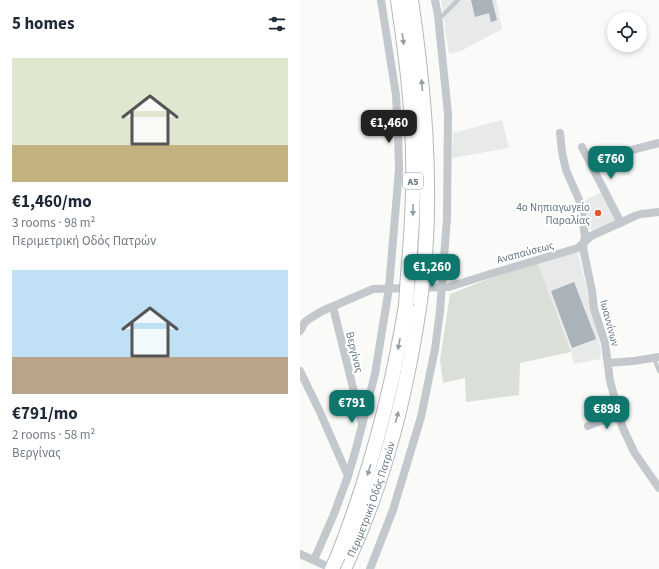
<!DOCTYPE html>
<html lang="en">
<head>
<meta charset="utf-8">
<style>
	body { margin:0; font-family:"Source Sans 3",sans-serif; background:#f6f6f7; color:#1f2937; height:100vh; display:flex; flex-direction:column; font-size:15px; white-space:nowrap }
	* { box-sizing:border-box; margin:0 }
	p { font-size:13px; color:#747a83 }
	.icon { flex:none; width:22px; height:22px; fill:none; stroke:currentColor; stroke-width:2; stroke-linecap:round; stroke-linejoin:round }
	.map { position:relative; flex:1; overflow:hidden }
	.details { display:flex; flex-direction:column; background:#fff; width:300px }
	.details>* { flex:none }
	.fabs { position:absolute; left:307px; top:12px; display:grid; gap:8px }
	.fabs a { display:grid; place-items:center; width:40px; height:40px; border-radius:50%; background:#fff; box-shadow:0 2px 6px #0003; font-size:20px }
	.price { position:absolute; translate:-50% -34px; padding:0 9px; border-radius:8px; background:#0f766e; color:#fff; font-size:13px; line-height:26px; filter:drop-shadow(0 1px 2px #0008) }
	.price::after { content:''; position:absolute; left:50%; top:24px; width:12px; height:9px; margin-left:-6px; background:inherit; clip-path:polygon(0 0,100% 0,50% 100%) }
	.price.current { background:#222; color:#fff }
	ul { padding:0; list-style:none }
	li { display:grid; align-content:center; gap:8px; height:212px; padding:0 12px }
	li span { display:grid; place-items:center; height:124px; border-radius:0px; color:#555 }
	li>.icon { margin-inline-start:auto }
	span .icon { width:72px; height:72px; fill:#fffc; stroke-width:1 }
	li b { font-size:17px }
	h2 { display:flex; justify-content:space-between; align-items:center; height:48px; padding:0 12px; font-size:17px }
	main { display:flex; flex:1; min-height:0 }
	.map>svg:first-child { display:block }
	.built { fill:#e8e9e9 }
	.green { fill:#dadfd7 }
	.building { fill:#aab3b9 }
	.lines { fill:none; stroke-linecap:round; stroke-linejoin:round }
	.motorway-casing { stroke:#b4b9bd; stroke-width:16 }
	.service { stroke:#c3c8cc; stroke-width:4 }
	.minor { stroke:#c3c8cc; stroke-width:8 }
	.motorway { stroke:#fff; stroke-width:14 }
	.motorway-bridge-casing { stroke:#b4b9bd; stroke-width:16; stroke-linecap:butt }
	.motorway-bridge { stroke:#fff; stroke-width:14 }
	.oneway { fill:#939fa8 }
	.poi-dot { fill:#e4572e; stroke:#fff; stroke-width:1.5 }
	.labels { text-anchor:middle; stroke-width:4; stroke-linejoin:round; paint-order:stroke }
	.shield { fill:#fff; stroke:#939fa8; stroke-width:1 }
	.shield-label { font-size:10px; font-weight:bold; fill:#657683 }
	.poi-label { font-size:11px; fill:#657683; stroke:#fff; text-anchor:end }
	.street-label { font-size:11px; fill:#657683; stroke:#fff }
</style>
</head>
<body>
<main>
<section class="details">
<h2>5 homes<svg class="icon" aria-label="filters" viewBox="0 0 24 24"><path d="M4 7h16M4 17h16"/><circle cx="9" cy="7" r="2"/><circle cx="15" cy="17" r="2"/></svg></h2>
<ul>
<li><span style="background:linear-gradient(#dfe7d0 70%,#c2b280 0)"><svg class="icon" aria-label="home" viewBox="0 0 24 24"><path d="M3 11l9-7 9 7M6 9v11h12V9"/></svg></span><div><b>€1,460/mo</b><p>3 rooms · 98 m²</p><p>Περιμετρική Οδός Πατρών</p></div></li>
<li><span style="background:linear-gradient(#bfe0f5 70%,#b9a48a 0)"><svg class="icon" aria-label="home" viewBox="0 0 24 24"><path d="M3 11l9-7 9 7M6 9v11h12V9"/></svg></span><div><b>€791/mo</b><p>2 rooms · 58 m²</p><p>Βεργίνας</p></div></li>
</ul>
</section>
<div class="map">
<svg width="359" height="569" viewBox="0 0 359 569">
	<rect width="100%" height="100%" fill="#fafaf8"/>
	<g class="built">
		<path d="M141,0H196L202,29L163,50L149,54Z"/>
		<path d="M202,120L209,148L152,158L153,133Z"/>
		<path d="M302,192L316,221L294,231L286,227L281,202Z"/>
		<path d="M278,252L301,350L300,359L274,364L271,352L238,262Z"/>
	</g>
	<path class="green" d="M238,263L271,352L220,363L219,395L166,402L165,378L143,383L140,360L150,294L191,278Z"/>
	<g class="building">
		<path d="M171,0H192L197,20L191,22L189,13L175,17Z"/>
		<path d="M274,282L296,339L272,348L251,291Z"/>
	</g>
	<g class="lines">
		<defs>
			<g id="motorway">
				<path d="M98,0C105,49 112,99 113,149C114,190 112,232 108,274"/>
				<path d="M111,0C124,89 132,179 124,269"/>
				<path d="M38,556C70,474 92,392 106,305"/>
				<path id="s1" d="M44,569C84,485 107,393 120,301"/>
			</g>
		</defs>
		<use href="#motorway" class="motorway-casing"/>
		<g class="service">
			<path d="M139,19L158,0"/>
			<path d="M354,358L359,371"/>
		</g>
		<g class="minor">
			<path d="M260,133L262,152L266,170L280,202L285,236L283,248L292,291L294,309L305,343L310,381L319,414L322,426L334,452L359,488"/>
			<path d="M282,147L321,223"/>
			<path d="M312,155L359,143"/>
			<path d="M33,307L62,424"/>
			<path d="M0,331L5,322L9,319L22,311L73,289L149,287L190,274L278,248L291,236L335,216L341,214L359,212"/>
			<path d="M308,363L334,361L359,357"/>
			<path d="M0,371L20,412L48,476"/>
			<path d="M288,426L319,414"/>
			<path d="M0,554L33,569"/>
			<path d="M14,560L34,514L48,476L56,449L75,374L89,288L99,169L98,133L96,95L81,0"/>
			<path d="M70,569L93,510L121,417L135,349L140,311L147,218L148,114L138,15L135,0"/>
		</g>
		<use href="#motorway" class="motorway"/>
		<defs>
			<g id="motorway-bridge">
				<path d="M120,301L124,269"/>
				<path d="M106,305L108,274"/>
				<path d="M32,569L38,556"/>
			</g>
		</defs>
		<use href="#motorway-bridge" class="motorway-bridge-casing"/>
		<use href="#motorway-bridge" class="motorway-bridge"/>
	</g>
	<defs><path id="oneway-solid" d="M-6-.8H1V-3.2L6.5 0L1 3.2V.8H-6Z"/></defs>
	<g class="oneway">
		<use href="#oneway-solid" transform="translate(103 39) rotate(82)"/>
		<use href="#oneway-solid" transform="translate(122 85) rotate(-95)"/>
		<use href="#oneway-solid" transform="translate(113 210) rotate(91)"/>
		<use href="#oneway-solid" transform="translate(99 344) rotate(100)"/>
		<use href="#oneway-solid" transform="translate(97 417) rotate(-75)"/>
		<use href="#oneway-solid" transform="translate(69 470) rotate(107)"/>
	</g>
	<circle class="poi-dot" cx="298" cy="213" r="4"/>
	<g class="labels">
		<rect class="shield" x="103" y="173" width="20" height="16" rx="3"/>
		<g class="shield-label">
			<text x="113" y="185">Α5</text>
		</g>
		<g class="poi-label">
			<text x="290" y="211">4o Νηπιαγωγείο<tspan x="290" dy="13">Παραλίας</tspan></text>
		</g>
		<g class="street-label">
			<text transform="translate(225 252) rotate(-15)" y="4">Αναπαύσεως</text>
			<text transform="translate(310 323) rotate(75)" y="4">Ιωαννίνων</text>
			<text transform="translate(55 352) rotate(76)" y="4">Βεργίνας</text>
			<text dy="4" stroke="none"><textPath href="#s1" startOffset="75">Περιμετρική Οδός Πατρών</textPath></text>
		</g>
	</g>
</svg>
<div class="fabs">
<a><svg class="icon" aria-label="locate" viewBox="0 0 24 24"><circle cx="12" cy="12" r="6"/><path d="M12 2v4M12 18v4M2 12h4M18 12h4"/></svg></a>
</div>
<b class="price current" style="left:89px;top:144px">€1,460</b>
<b class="price" style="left:311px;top:180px">€760</b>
<b class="price" style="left:132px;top:288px">€1,260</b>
<b class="price" style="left:52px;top:424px">€791</b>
<b class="price" style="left:307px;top:430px">€898</b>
</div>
</main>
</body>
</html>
